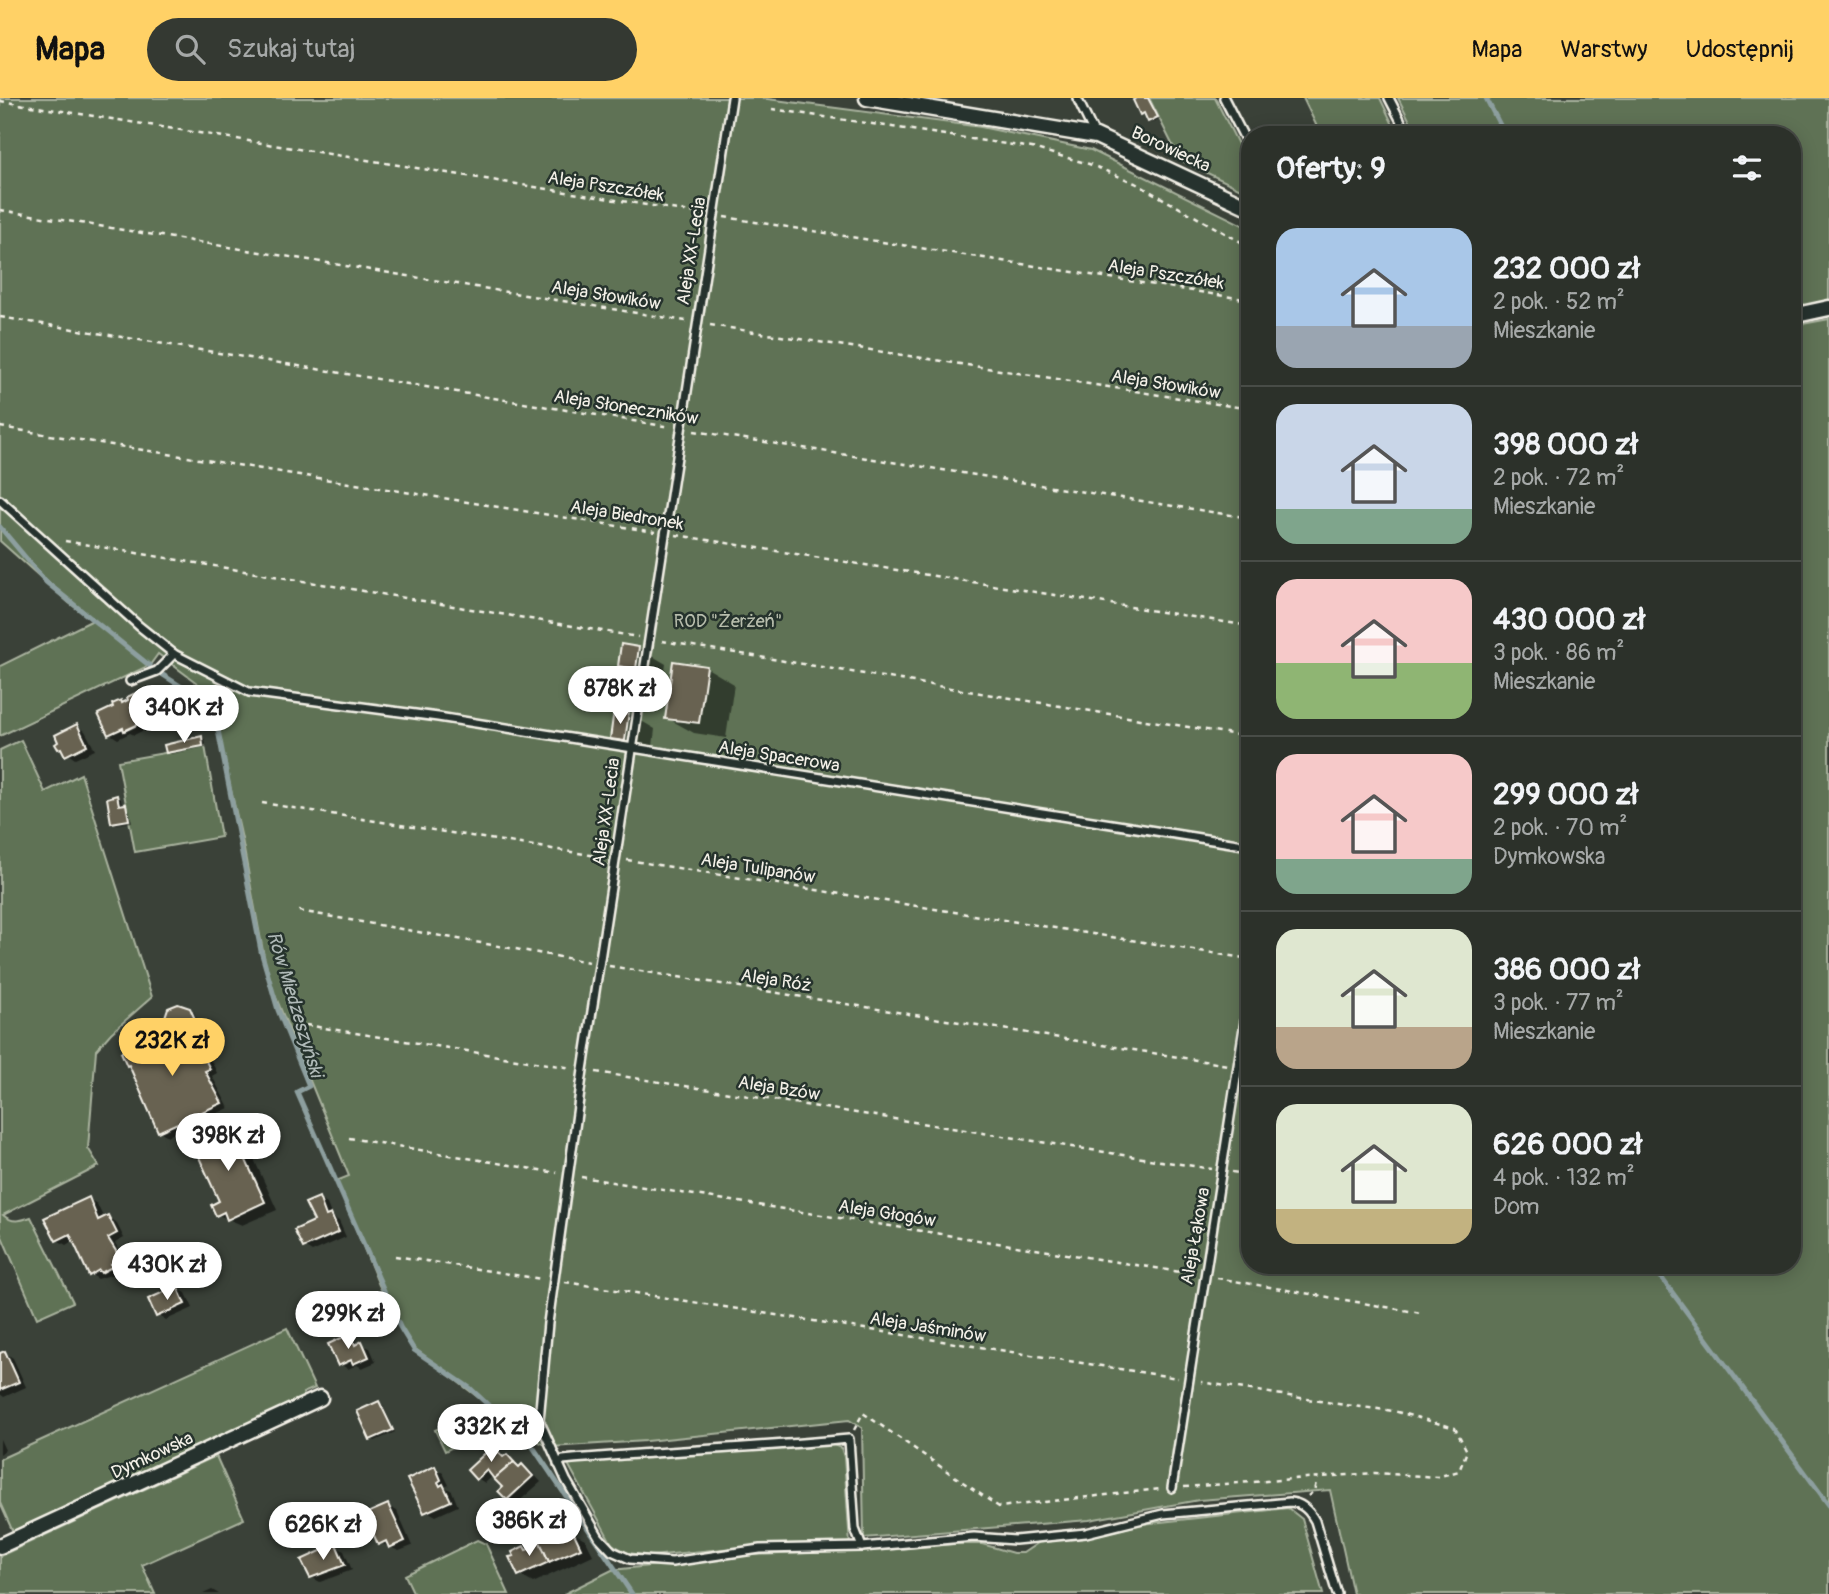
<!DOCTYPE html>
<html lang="pl">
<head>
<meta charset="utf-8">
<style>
	body { margin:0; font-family:Pangolin,sans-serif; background:#343932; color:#f1f3f6; height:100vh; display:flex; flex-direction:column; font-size:26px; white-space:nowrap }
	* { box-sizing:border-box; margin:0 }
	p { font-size:23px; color:#a6a9a8 }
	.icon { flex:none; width:38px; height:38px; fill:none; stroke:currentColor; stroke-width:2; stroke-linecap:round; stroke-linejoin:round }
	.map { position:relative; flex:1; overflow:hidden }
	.drawer { position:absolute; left:1241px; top:28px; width:560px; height:1148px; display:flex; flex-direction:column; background:#2c312a; border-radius:28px; box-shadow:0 4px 18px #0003,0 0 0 2px #484c47 }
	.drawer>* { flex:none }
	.price { position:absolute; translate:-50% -60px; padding:0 16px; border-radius:24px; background:#fff; color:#222; font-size:23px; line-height:46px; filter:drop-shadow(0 2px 4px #0008) }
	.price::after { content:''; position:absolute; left:50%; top:42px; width:21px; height:16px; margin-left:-10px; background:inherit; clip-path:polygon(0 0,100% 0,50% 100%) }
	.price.active { background:#ffd166; color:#111 }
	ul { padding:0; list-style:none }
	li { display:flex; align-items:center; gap:21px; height:175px; padding:0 35px }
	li+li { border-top:2px solid #484c47 }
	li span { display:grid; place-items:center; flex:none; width:196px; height:140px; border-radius:21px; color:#555 }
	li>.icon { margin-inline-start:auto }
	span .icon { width:84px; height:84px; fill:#fffc; stroke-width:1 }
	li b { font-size:30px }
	h2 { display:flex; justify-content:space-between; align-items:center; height:84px; padding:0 35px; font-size:30px }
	header { display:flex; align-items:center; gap:42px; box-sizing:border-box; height:98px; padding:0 35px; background:#ffd166; color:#111 }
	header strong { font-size:33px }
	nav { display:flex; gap:38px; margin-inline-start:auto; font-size:24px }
	.search { width:490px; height:63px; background:#343932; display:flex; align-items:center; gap:18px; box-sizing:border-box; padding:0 24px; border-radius:38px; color:#a6a9a8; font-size:26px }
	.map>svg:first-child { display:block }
	.green { fill:#5e7255; stroke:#a9b29e; stroke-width:2 }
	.shadow { fill:#0007; fill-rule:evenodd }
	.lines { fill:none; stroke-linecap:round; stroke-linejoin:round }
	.stream { stroke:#8d9f9f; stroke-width:5 }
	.building { fill:#686251; stroke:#f4f1e8; stroke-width:2 }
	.service-casing { stroke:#f4f1e8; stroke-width:12 }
	.minor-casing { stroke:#f4f1e8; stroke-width:19 }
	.path { stroke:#f4f1e8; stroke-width:2.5; stroke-dasharray:5 5; stroke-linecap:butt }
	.service { stroke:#26332d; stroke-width:7 }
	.minor { stroke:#26332d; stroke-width:14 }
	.labels { text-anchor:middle; stroke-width:5; stroke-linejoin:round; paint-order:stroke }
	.street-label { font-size:18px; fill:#f4f1e8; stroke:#26332d }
	.park-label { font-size:18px; fill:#b8bead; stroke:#26332d }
	.water-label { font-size:19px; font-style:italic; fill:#b0bab8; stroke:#26332d }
</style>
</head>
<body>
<header>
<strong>Mapa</strong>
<div class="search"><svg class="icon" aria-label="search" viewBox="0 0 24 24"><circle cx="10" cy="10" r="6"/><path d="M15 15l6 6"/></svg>Szukaj tutaj</div>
<nav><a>Mapa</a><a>Warstwy</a><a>Udostępnij</a></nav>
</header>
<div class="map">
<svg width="1829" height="1496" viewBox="0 0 1829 1496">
	<rect width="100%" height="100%" fill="#3a4138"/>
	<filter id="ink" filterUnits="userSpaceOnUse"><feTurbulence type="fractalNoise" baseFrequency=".0143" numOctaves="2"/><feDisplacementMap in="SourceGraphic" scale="14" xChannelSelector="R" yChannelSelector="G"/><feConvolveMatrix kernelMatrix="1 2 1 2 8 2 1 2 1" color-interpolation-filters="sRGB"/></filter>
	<g filter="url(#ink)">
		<g class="green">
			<path d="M0,0H760L981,29L1091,52L1249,130L1250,1167H1792V228L1829,221V1496H1353L1330,1392L1199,1402L1089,1422L864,1440L862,1330L849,1322L646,1343L551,1349L532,1341L506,1323L445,1353L435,1332L488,1307L409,1246L379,1187L336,1083L349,1078L268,880L242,741L209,594L158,556L150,567L0,638V568L93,522L69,505L0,443Z"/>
			<path d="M1149,0H1215L1249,68V95L1180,62Z"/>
			<path d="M1303,0H1380L1398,37H1321Z"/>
			<path d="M1398,0H1829V202L1792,211V37H1417Z"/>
			<path d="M21,642L45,694L81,676L152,899L111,935L96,952L88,1050L99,1068L3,1117C12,1125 20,1123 31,1119L73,1204L37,1220L0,1134V652Z"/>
			<path d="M205,648L221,739L135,754L118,663Z"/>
			<path d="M287,1230L315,1290L303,1295L305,1301L13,1434L0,1405V1361Z"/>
			<path d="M831,1346L841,1350L844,1359L850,1447L754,1448L651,1458L628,1455L612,1446L568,1366L651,1358Z"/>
			<path d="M216,1358L244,1421L142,1467L155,1496H0V1458Z"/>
			<path d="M1288,1410L1302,1421L1323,1496H564L612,1472L752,1457L887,1452L954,1446H982L1013,1455H1023L1041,1443L1083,1440L1142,1426Z"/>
			<path d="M477,1442L486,1446L509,1496H414L405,1477Z"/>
		</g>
		<g class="shadow">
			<path d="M1141,0H1149L1160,21L1153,25L1142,16Z"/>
			<path d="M639,550L666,566L663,585L647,583L620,567Z"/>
			<path d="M675,565L707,570L734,586L726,640L694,635L667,620Z"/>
			<path d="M140,595L148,600L158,620L146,625L148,630L134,637L130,635L118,641L110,636L115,610L121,604L123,606Z"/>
			<path d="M628,615L655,631L652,658L639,656L612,641Z"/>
			<path d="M77,628L85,633L95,652L75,661L60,650Z"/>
			<path d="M201,639L205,641L206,649L171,656L167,654Z"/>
			<path d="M117,699L121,701L122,708L129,710L132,724L117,726L113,724Z"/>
			<path d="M190,912L194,914L208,948L201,952L205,960L212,964L217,975L212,978L229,1010L168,1038L159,1033L132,969L128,967L173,933L170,931Z"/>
			<path d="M230,1030L243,1037L277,1112L242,1127L218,1117L222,1104Z"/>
			<path d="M89,1101L97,1106L104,1121L108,1119L116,1124L124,1140L115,1145L128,1166L118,1171L120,1174L98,1181L90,1176L74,1142L66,1147L57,1142Z"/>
			<path d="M319,1101L327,1106L332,1119L339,1123L346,1139L312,1154L304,1149L317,1124Z"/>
			<path d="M177,1190L186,1195L193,1210L166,1222L157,1217Z"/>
			<path d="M350,1238L360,1246L370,1250L376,1264L362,1270L357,1267L348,1271L340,1266ZM359,1260L342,1268V1264Z"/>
			<path d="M5,1255L13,1260L26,1289L4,1299L0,1296V1257Z"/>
			<path d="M379,1305L383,1307L395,1334L375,1343L372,1341Z"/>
			<path d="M0,1341L5,1352L0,1356Z"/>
			<path d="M494,1350L506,1359L515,1363L521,1369L531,1373L541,1384L516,1406L508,1401L505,1390L494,1377L485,1385L477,1380Z"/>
			<path d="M435,1370L443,1375L449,1387L445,1389L452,1393L458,1408L436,1418L423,1411Z"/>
			<path d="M388,1408L397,1413L412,1448L399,1453L380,1445Z"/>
			<path d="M566,1431L585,1441L593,1457L533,1485L519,1477L524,1450L529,1453L551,1438L555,1441Z"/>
			<path d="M336,1448L344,1453L352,1472L320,1484L311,1479Z"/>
			<path d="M212,1492L219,1496H203Z"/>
		</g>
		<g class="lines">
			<g class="stream">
				<path d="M1486,0L1505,37"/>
				<path d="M0,429L46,484L150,568"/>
				<path d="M160,575L207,605L217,627L261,853L278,912L309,988L297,994L400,1229L414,1252L470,1290L533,1349L632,1496"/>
				<path d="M1652,1167L1829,1407"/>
			</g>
		</g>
		<g class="building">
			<path d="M1137,0H1148L1158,19L1148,24L1144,15L1140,17L1133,2Z"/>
			<path d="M621,546L639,549L636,571L618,568Z"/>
			<path d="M673,563L707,568L699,625L665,621Z"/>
			<path d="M140,593L150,615L139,620L141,625L124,633L123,630L108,637L98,616L113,609L112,606L121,602L122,605L128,602L127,599Z"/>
			<path d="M614,612L629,614L625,643L610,641Z"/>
			<path d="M77,626L87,647L65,658L61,650L58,651L55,646L58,644L55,637Z"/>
			<path d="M202,638L203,648L166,655L164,647Z"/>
			<path d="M117,697L119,707L126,706L129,722L111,725L107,700Z"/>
			<path d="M178,906L190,910L206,946L198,950L187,925L169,932L164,922L168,910Z"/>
			<path d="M185,926L199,959L203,957L210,971L205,973L222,1005L158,1034L129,967L127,968L121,954Z"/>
			<path d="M230,1027L265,1104L227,1122L224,1114L216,1118L211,1107L219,1103L192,1044Z"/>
			<path d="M89,1099L98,1122L108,1117L117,1135L108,1140L121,1161L111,1166L112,1169L101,1175L99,1172L89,1178L70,1136L56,1143L44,1120Z"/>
			<path d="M319,1099L326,1118L331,1116L339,1134L303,1150L294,1132L314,1123L305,1105Z"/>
			<path d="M177,1188L185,1206L156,1219L148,1201Z"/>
			<path d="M350,1236L355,1247L362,1243L369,1259L353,1266L351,1262L338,1268L328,1246Z"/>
			<path d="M5,1253L19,1284L0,1292V1255Z"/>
			<path d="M379,1303L393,1332L370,1342L357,1313Z"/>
			<path d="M493,1348L503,1359L507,1356L514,1364L494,1381L487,1372L476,1382L467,1372Z"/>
			<path d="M514,1364L519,1369L522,1366L533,1378L507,1402L498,1393L502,1389L494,1381Z"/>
			<path d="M435,1368L441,1382L438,1384L440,1388L443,1386L451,1403L424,1415L407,1381Z"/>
			<path d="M388,1406L405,1443L389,1450L386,1443L378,1447L365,1416Z"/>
			<path d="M566,1429L568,1433L572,1431L581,1450L549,1464L539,1442L551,1436L552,1440L556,1439L554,1435Z"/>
			<path d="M539,1442L549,1464L518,1478L509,1459L514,1458L512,1454L524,1448L526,1452L529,1451L528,1447Z"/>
			<path d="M336,1446L345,1467L310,1480L301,1462Z"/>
		</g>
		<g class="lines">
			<defs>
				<g id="service">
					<path d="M732,0L583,972L548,1225L539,1322L566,1382L599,1439L612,1453L630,1461L672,1464L760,1451L862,1449L974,1439L1015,1442L1086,1435L1163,1416L1290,1404C1302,1405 1309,1412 1315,1423L1337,1496"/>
					<path d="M1077,0L1095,37"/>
					<path d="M1224,0L1250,51"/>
					<path d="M1389,0L1408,37"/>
					<path d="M0,402L139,528L174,556L249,594L438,619L1250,748"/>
					<path d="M130,583L157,573L174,556"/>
					<path d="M558,1366L563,1362C658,1353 754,1350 849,1341L855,1431L862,1449"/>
					<path d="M1172,1390L1250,891"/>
				</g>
				<g id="minor">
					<path d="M867,0L1096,38L1250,110"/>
					<path d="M1792,218L1829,210"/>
					<path d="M0,1448L320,1300"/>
				</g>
			</defs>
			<use href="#service" class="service-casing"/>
			<use href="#minor" class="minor-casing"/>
			<g class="path">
				<path d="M0,3L703,116"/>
				<path d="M772,11L1032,50L1089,66L1135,85L1250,149"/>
				<path d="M0,112L686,223"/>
				<path d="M724,119L1250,202"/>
				<path d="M0,219L670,329"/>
				<path d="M710,227L1250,311"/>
				<path d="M0,329L655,434"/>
				<path d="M694,333L1250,420"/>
				<path d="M676,437L1250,528"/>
				<path d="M65,443L638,539"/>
				<path d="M662,543L1250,639"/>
				<path d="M262,705L603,759"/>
				<path d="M627,762L1250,861"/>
				<path d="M299,813L589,864"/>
				<path d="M609,868L1228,967"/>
				<path d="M306,927L572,970"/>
				<path d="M596,974L1212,1071"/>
				<path d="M349,1040L557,1075"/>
				<path d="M1232,1074L1250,1077"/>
				<path d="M581,1079L1193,1176"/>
				<path d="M395,1158L541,1181"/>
				<path d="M1217,1180L1421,1215"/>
				<path d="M565,1184L1178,1280"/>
				<path d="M854,1332L863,1315L999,1409L1160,1391"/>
				<path d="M1184,1389L1375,1375L1437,1379L1459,1373L1467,1353L1455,1330L1394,1313L1345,1307L1201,1284"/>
				<path d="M1308,1398L1314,1393L1317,1380"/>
			</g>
			<use href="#service" class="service"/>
			<use href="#minor" class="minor"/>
		</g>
	</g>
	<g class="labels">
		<g class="street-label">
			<text transform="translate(1171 51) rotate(25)" y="6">Borowiecka</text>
			<text transform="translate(606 88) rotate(9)" y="6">Aleja Pszczółek</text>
			<text transform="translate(691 153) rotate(-81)" y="6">Aleja XX-Lecia</text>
			<text transform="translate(1166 176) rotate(9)" y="6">Aleja Pszczółek</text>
			<text transform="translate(606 197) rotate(9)" y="6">Aleja Słowików</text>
			<text transform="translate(1166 286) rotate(9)" y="6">Aleja Słowików</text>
			<text transform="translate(626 309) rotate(9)" y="6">Aleja Słoneczników</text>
			<text transform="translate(627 417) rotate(9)" y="6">Aleja Biedronek</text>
			<text transform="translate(779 658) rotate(9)" y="6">Aleja Spacerowa</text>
			<text transform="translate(606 714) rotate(-82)" y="6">Aleja XX-Lecia</text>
			<text transform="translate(758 770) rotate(9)" y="6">Aleja Tulipanów</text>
			<text transform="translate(776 882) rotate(9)" y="6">Aleja Róż</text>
			<text transform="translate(779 990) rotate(9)" y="6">Aleja Bzów</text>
			<text transform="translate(887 1115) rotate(9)" y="6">Aleja Głogów</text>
			<text transform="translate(1195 1138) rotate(-80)" y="6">Aleja Łąkowa</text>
			<text transform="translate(928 1229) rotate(9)" y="6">Aleja Jaśminów</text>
			<text transform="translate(152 1357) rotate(-25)" y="6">Dymkowska</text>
		</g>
		<g class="park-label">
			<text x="728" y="529">ROD "Żerżeń"</text>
		</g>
		<g class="water-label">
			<text transform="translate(296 906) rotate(73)" y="7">Rów Miedzeszyński</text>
		</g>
	</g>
</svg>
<b class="price" style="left:620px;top:628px">878K zł</b>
<b class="price" style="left:184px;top:647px">340K zł</b>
<b class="price active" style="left:172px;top:980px">232K zł</b>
<b class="price" style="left:228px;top:1075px">398K zł</b>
<b class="price" style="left:167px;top:1204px">430K zł</b>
<b class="price" style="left:348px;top:1253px">299K zł</b>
<b class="price" style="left:491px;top:1366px">332K zł</b>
<b class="price" style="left:529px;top:1460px">386K zł</b>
<b class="price" style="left:323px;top:1464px">626K zł</b>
<section class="drawer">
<h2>Oferty: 9<svg class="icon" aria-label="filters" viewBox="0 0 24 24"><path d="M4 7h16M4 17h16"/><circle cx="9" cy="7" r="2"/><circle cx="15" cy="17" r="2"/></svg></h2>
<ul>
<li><span style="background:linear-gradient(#a9c7e8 70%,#9aa5b1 0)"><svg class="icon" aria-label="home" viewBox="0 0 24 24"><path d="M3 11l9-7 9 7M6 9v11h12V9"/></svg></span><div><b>232 000 zł</b><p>2 pok. · 52 m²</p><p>Mieszkanie</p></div></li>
<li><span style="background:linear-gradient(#c9d6e8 75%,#7fa58c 0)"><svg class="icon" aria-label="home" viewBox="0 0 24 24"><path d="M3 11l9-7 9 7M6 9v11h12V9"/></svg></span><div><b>398 000 zł</b><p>2 pok. · 72 m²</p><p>Mieszkanie</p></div></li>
<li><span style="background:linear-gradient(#f6c9c9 60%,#8fb573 0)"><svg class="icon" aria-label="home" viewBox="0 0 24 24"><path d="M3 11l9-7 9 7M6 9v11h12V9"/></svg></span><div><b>430 000 zł</b><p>3 pok. · 86 m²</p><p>Mieszkanie</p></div></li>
<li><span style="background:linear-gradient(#f6c9c9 75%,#7fa58c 0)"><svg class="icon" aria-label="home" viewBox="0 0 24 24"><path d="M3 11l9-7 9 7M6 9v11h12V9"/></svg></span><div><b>299 000 zł</b><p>2 pok. · 70 m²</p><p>Dymkowska</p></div></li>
<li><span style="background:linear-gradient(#dfe7d0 70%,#b9a48a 0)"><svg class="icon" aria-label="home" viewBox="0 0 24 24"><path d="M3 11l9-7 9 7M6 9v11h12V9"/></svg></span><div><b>386 000 zł</b><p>3 pok. · 77 m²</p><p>Mieszkanie</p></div></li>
<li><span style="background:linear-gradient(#dfe7d0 75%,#c2b280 0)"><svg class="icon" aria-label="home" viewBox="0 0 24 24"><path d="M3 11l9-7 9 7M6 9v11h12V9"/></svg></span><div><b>626 000 zł</b><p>4 pok. · 132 m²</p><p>Dom</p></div></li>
</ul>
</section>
</div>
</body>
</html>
